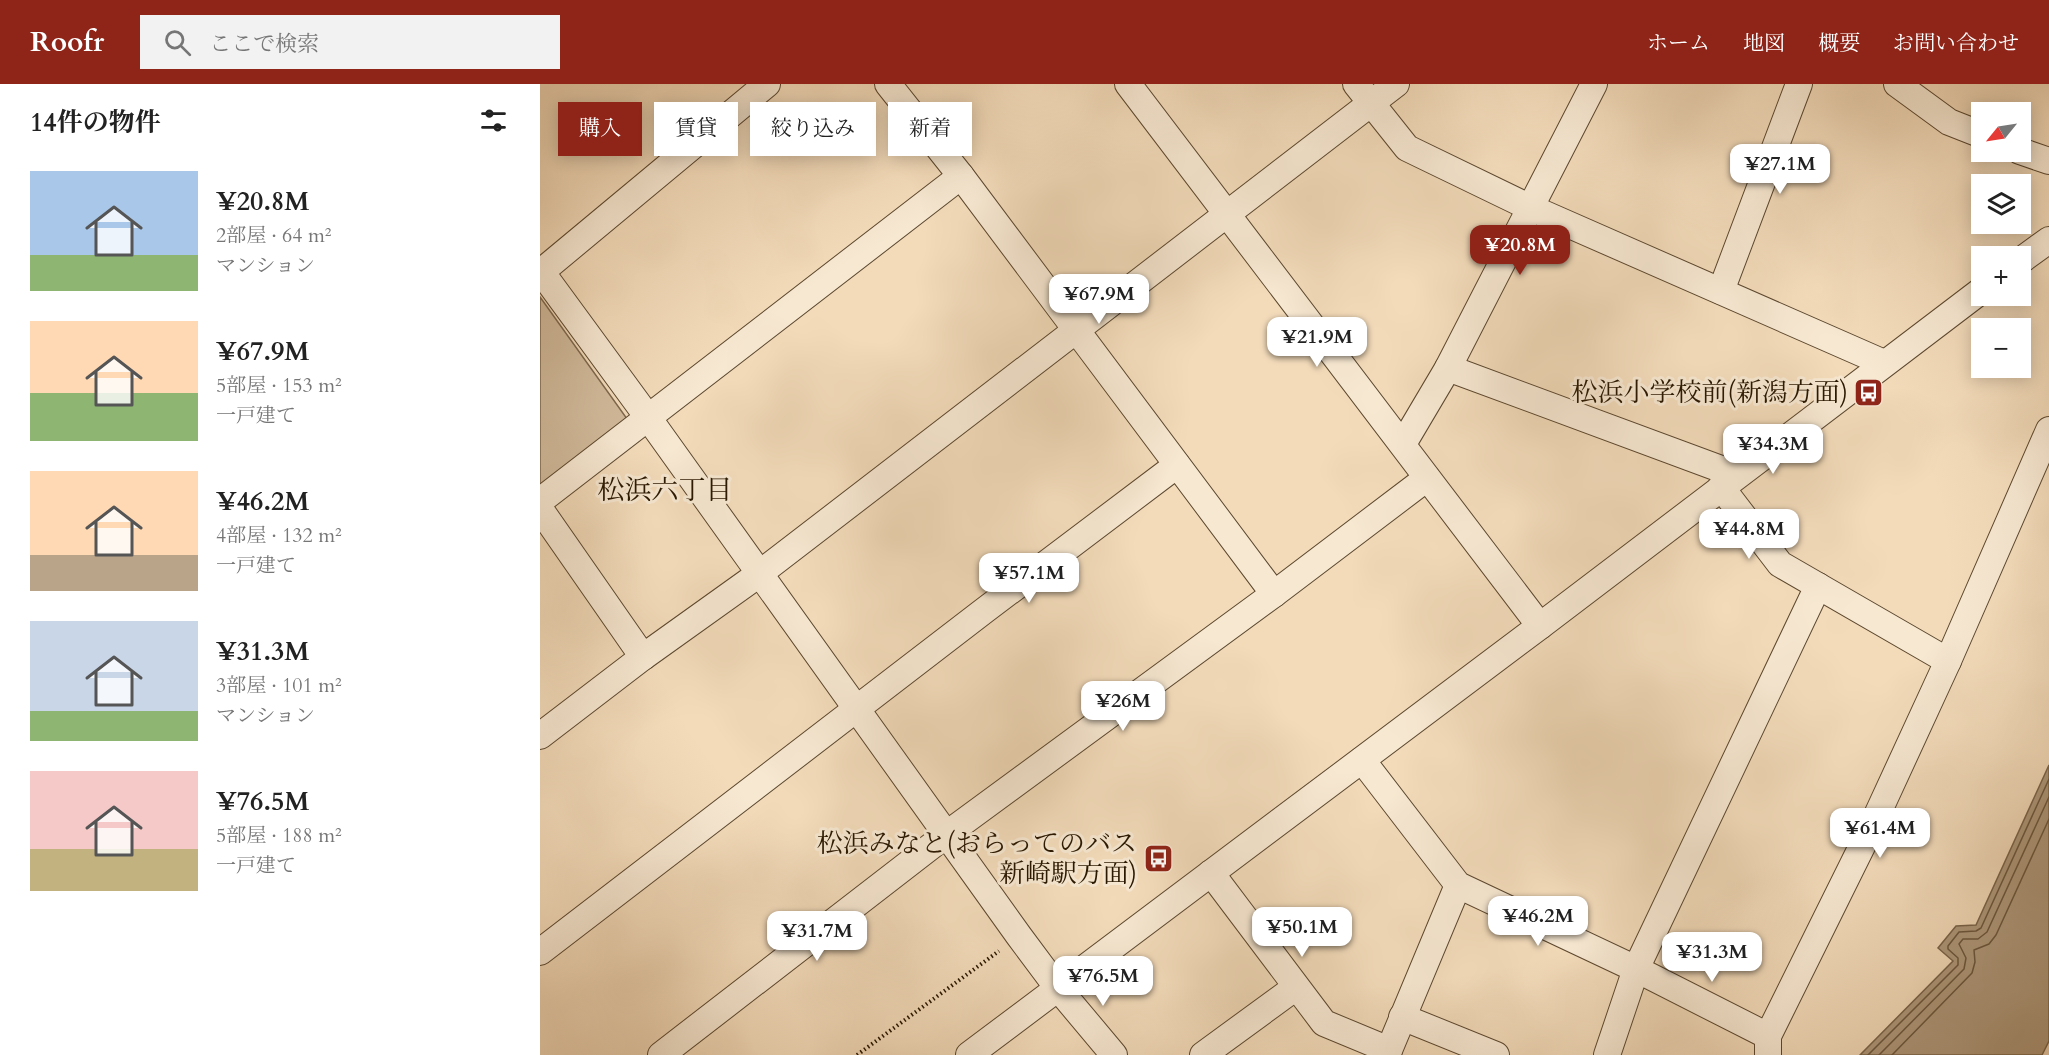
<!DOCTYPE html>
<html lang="ja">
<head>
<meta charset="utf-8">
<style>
	body { margin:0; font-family:Cardo,"Noto Serif JP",serif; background:#f2f2f2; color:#222; height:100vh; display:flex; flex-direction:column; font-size:22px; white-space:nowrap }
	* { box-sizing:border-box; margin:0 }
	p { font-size:20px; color:#767676 }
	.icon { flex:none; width:33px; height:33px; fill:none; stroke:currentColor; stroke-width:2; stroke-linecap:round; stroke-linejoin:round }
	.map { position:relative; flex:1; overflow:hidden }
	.sheet { display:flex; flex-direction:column; background:#fff; width:540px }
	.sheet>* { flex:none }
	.banner { position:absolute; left:18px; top:18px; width:570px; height:54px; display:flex; gap:12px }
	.needle { width:39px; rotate:240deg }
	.buttons { position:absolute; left:1431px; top:18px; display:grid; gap:12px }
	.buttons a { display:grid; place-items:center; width:60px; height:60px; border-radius:0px; background:#fff; box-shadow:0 3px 15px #0003; font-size:30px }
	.price { position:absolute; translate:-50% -51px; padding:0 14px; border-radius:12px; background:#fff; color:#222; font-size:20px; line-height:39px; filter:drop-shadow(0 2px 3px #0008) }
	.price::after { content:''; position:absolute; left:50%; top:36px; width:18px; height:14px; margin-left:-9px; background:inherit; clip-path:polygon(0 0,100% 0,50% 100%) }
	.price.active { background:#8f2418; color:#fff }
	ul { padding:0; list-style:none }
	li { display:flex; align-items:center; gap:18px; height:150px; padding:0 30px }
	li span { display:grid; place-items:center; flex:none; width:168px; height:120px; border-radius:0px; color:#555 }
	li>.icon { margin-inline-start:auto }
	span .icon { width:72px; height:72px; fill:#fffc; stroke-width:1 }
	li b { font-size:26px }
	h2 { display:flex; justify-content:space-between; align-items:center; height:72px; padding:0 30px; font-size:26px }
	.tag { padding:0 21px; border-radius:0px; background:#fff; box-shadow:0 3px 15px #0003; font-size:21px; line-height:54px }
	.tag.active { background:#8f2418; color:#fff }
	header { display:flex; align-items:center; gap:36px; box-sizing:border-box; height:84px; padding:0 30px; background:#8f2418; color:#fff }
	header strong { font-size:28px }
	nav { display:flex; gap:33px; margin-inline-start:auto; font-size:21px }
	.search { width:420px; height:54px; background:#f2f2f2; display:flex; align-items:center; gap:15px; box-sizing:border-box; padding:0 21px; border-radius:0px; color:#767676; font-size:22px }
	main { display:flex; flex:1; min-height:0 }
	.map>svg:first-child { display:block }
	.green { fill:#d1ba9b; stroke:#7d684e; stroke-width:1.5 }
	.water { fill:#ae987b; stroke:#79644a; stroke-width:1.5 }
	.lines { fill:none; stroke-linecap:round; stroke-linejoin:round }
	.shore { stroke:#6c583e; stroke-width:1.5 }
	.minor-casing { stroke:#5c482f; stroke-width:28 }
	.path { stroke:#291701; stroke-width:4; stroke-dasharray:1.5 3; stroke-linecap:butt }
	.minor { stroke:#f7e8d2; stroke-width:26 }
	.labels { text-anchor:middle; stroke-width:6; stroke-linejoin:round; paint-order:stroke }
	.poi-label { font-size:26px; fill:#291701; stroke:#f7e8d2; text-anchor:end }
	.neighbourhood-label { font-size:27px; fill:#291701; stroke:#f7e8d2 }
</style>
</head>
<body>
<header>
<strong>Roofr</strong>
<div class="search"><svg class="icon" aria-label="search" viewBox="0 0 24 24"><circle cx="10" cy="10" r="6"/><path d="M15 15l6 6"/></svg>ここで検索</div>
<nav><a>ホーム</a><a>地図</a><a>概要</a><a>お問い合わせ</a></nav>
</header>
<main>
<section class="sheet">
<h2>14件の物件<svg class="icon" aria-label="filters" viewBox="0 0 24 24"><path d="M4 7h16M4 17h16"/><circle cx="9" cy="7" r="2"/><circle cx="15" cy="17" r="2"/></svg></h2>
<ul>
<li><span style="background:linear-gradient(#a9c7e8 70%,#8fb573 0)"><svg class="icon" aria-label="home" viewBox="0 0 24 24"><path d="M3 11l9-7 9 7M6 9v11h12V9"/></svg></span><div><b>¥20.8M</b><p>2部屋 · 64 m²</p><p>マンション</p></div></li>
<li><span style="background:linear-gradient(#ffd9b3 60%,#8fb573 0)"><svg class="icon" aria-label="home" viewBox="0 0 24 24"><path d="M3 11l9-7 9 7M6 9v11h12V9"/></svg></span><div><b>¥67.9M</b><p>5部屋 · 153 m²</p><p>一戸建て</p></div></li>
<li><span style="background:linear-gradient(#ffd9b3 70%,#b9a48a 0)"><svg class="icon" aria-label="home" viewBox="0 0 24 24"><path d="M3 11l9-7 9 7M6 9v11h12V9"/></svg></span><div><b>¥46.2M</b><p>4部屋 · 132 m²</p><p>一戸建て</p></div></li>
<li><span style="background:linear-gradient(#c9d6e8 75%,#8fb573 0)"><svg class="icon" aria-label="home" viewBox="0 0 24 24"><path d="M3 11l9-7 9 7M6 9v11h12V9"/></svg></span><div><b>¥31.3M</b><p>3部屋 · 101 m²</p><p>マンション</p></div></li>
<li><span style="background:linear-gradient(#f6c9c9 65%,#c2b280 0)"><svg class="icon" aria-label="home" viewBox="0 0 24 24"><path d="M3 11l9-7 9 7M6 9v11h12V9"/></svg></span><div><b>¥76.5M</b><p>5部屋 · 188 m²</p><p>一戸建て</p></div></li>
</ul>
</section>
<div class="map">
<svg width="1509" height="971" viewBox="0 0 1509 971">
	<rect width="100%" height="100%" fill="#f3dbba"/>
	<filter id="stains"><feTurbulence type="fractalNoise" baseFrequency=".00333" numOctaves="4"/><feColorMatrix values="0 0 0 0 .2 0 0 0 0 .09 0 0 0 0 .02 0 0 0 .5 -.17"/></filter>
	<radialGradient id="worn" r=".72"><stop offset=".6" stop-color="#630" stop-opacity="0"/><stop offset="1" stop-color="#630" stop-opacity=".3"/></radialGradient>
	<path class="green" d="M0,213L90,339L5,401L0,400Z"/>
	<path class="water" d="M1509,681V957L1502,971H1320L1413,877L1398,864L1416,842L1436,841Z"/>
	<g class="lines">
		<g class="shore">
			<path d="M1328,971L1418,881V874L1408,865V862L1419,848L1436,847L1441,844L1509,695"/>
			<path d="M1339,971L1424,885L1426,874L1419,860L1423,855H1438L1447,848L1509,713"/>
			<path d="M1352,971L1432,889L1435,878L1434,866L1449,860L1456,851L1509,735"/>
		</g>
		<defs>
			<g id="minor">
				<path d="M348,0L421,92L734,510"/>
				<path d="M588,0L1000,542"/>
				<path d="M816,0L867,64L991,124L1344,279"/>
				<path d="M1357,0L1409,38L1442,51"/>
				<path d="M1480,67L1509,77"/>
				<path d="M1480,177L1509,156"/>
				<path d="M0,186L107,332L479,852L517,903L574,971"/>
				<path d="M1,188L227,0"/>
				<path d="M1181,207L1259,0"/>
				<path d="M908,284L1197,391"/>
				<path d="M863,360L908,284L1054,0"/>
				<path d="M1181,403L1240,480L1408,577"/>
				<path d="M0,417L421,92"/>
				<path d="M0,425L103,573"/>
				<path d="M0,652L103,573L219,490L856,0"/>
				<path d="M822,676L918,801L1096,885L1228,952"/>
				<path d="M671,789L784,939L849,966"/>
				<path d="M0,868L445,526L637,381"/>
				<path d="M862,933L956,971"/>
				<path d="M121,971L407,750L734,510L887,394"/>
				<path d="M429,971L1000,542L1442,206"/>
				<path d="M663,971L756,903"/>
				<path d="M847,971L918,801"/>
				<path d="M1067,971L1096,885L1278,502"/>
				<path d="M1228,971V952L1332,742L1408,577L1509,346"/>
			</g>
		</defs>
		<use href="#minor" class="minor-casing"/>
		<path class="path" d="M317,971L459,867"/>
		<use href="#minor" class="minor"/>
	</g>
	<defs>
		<symbol id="bus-square" viewBox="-11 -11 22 22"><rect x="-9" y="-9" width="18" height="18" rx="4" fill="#8f2418" stroke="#f7e8d2"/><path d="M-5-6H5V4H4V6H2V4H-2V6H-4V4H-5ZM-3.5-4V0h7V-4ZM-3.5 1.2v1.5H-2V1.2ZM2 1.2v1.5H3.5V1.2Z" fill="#fff"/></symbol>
	</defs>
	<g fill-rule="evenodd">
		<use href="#bus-square" x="1312" y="292" width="33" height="33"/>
		<use href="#bus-square" x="602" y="758" width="33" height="33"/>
	</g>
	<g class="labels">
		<g class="poi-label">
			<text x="1308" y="317">松浜小学校前(新潟方面)</text>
			<text x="597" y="768">松浜みなと(おらってのバス<tspan x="597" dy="30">新崎駅方面)</tspan></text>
		</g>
		<g class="neighbourhood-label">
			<text x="125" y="415">松浜六丁目</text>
		</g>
	</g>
	<rect width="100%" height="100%" filter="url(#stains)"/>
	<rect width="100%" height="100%" fill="url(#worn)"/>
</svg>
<div class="buttons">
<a><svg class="needle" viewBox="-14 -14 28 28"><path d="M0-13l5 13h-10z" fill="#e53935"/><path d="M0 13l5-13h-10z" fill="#767676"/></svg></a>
<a><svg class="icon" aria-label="layers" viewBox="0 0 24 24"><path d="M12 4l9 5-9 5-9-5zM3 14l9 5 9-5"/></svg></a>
<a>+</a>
<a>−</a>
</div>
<b class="price" style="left:1240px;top:111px">¥27.1M</b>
<b class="price active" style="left:980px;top:192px">¥20.8M</b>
<b class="price" style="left:559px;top:241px">¥67.9M</b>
<b class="price" style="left:777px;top:284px">¥21.9M</b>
<b class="price" style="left:1233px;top:391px">¥34.3M</b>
<b class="price" style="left:1209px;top:476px">¥44.8M</b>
<b class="price" style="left:489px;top:520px">¥57.1M</b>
<b class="price" style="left:583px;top:648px">¥26M</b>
<b class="price" style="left:1340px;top:775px">¥61.4M</b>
<b class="price" style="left:998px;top:863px">¥46.2M</b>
<b class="price" style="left:762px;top:874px">¥50.1M</b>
<b class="price" style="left:277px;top:878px">¥31.7M</b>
<b class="price" style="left:1172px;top:899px">¥31.3M</b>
<b class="price" style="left:563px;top:923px">¥76.5M</b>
<div class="banner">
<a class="tag active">購入</a>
<a class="tag">賃貸</a>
<a class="tag">絞り込み</a>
<a class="tag">新着</a>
</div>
</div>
</main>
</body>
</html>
